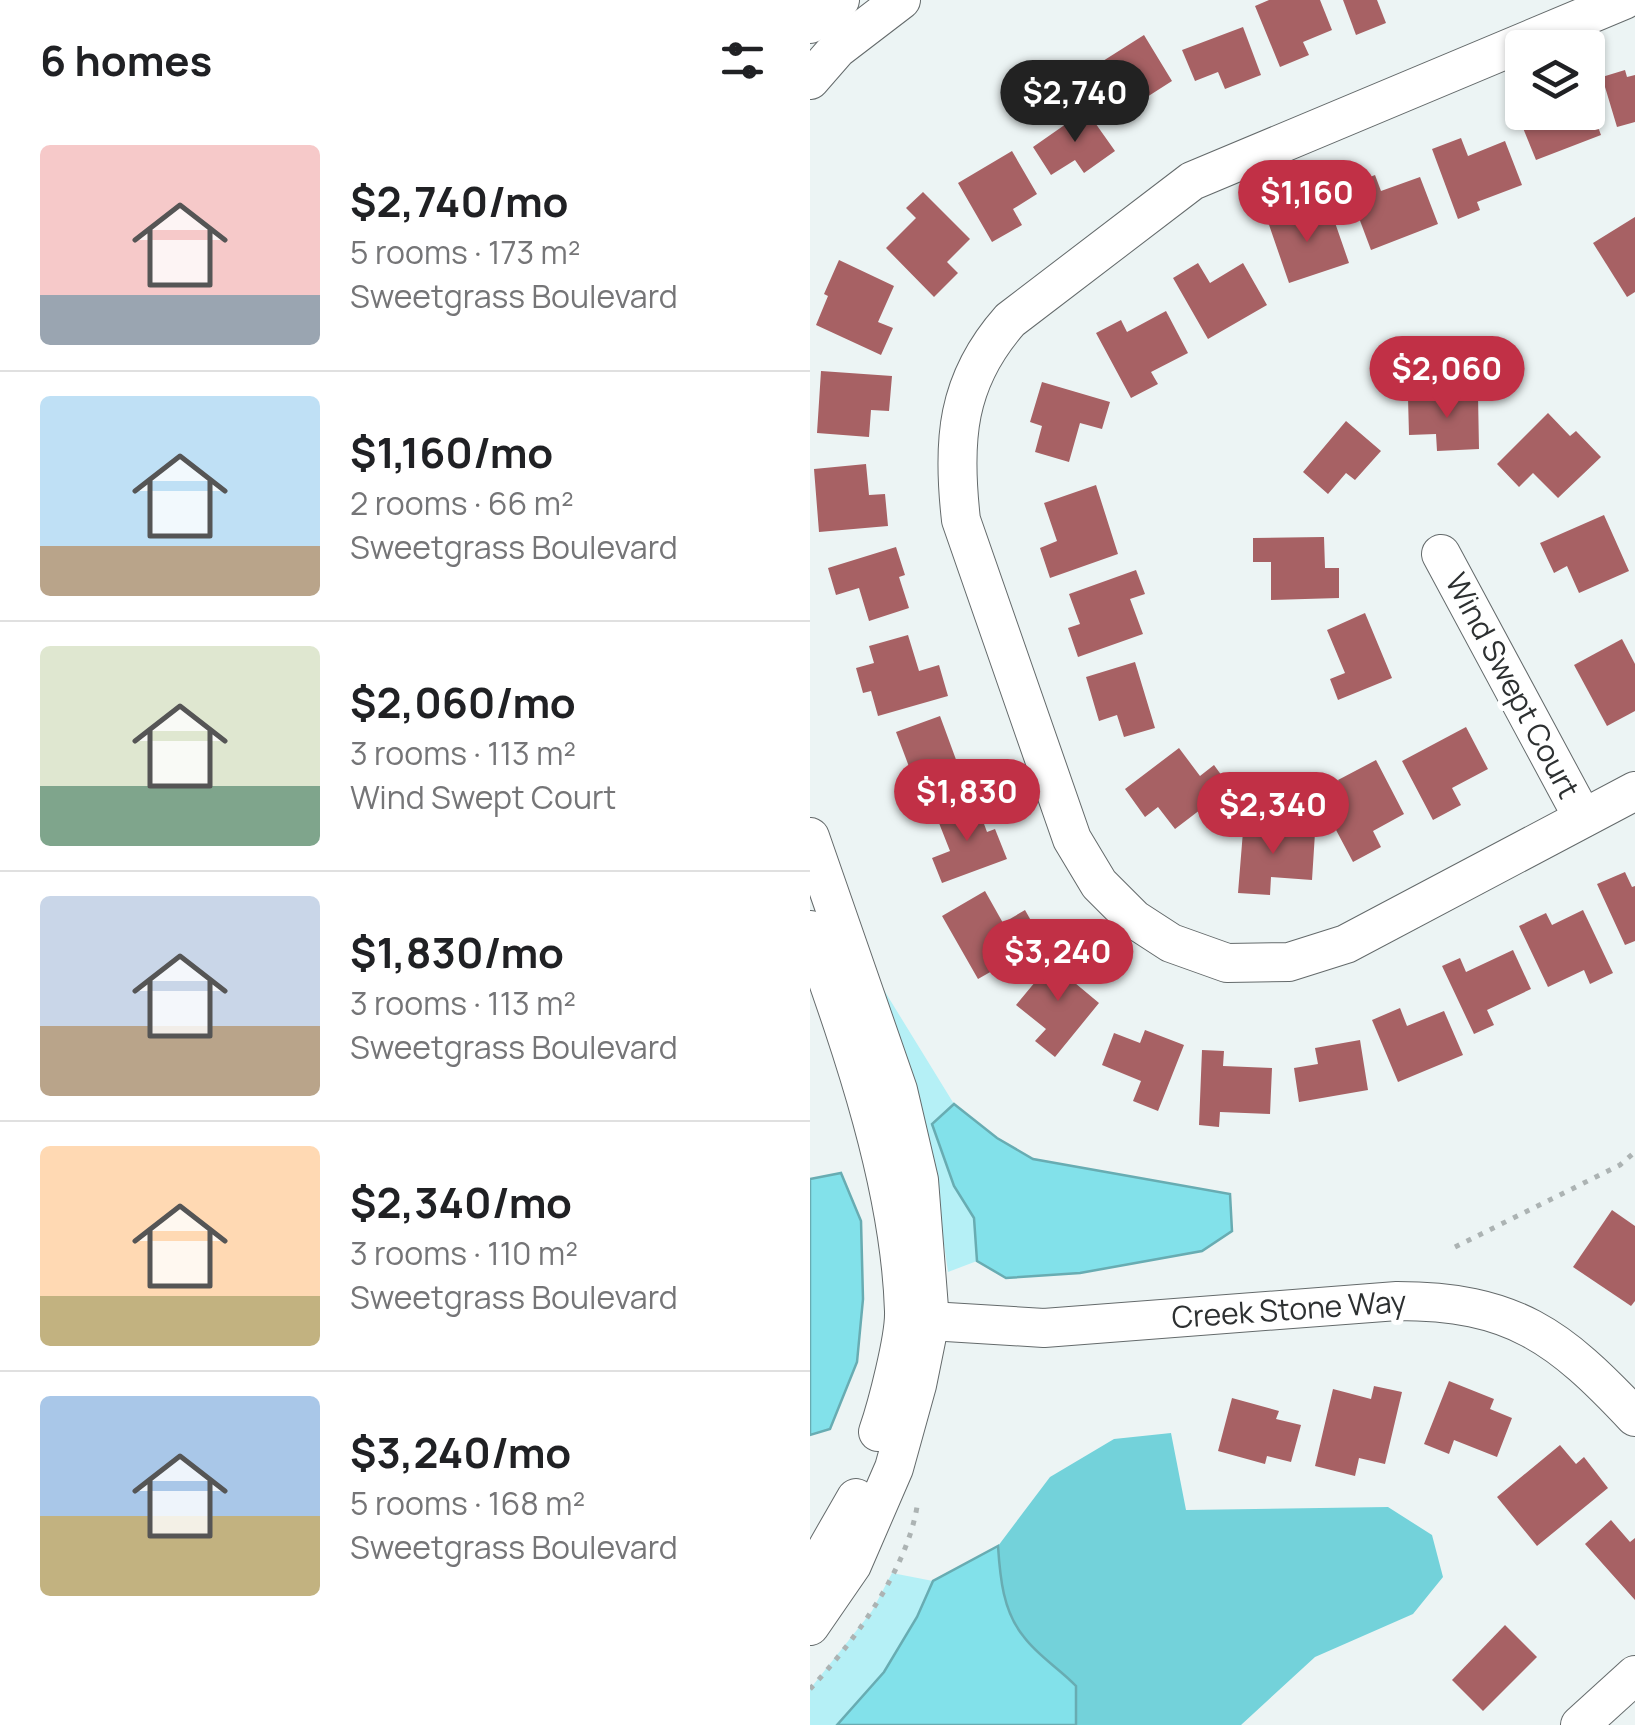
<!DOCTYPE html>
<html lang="en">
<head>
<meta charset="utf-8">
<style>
	body { margin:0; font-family:Manrope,sans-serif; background:#f2f2f2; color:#202124; height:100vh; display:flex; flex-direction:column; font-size:38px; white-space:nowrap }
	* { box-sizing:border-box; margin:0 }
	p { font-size:32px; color:#757577 }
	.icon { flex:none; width:55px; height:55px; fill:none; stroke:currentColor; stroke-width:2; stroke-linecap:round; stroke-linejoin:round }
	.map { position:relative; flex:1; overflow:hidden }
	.sheet { display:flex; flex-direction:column; background:#fff; width:810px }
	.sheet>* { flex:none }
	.tools { position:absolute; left:695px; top:30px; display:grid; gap:20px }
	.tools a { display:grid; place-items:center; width:100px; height:100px; border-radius:10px; background:#fff; box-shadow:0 2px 8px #0004; font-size:50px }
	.price { position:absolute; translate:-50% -85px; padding:0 22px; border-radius:35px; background:#c13046; color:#fff; font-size:32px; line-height:65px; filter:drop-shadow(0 2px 5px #0008) }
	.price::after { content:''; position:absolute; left:50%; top:60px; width:30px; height:22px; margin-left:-15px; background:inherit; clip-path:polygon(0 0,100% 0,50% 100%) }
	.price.active { background:#222; color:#fff }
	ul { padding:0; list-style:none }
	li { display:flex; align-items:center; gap:30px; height:250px; padding:0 40px }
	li+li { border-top:2px solid #e0e0e0 }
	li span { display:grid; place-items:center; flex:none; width:280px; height:200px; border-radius:10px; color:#555 }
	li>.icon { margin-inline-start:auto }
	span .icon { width:120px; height:120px; fill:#fffc; stroke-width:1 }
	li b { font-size:42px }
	h2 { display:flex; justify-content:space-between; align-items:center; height:120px; padding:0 40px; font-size:42px }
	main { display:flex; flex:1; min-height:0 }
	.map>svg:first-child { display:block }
	.green { fill:#b5f0f6 }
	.forest { fill:#73d2da }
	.water { fill:#82e1ea; stroke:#68acb2; stroke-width:2.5 }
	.building { fill:#a76164 }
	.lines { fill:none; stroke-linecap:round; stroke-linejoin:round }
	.minor-casing { stroke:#646a6b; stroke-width:40 }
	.path { stroke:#acb3b3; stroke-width:5; stroke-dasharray:5 8; stroke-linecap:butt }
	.minor { stroke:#fff; stroke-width:38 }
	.labels { text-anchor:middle; stroke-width:10; stroke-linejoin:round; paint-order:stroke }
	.street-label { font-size:30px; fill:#2d3031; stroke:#fff }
</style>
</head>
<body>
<main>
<section class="sheet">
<h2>6 homes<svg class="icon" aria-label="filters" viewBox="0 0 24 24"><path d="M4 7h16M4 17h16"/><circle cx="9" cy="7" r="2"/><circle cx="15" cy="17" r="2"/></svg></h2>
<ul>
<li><span style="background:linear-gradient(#f6c9c9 75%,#9aa5b1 0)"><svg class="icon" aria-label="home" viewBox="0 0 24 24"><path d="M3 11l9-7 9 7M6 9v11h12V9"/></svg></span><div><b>$2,740/mo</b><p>5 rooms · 173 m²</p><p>Sweetgrass Boulevard</p></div></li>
<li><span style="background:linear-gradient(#bfe0f5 75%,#b9a48a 0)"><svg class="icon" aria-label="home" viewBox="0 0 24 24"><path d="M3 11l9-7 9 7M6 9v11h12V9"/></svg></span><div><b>$1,160/mo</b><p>2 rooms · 66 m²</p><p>Sweetgrass Boulevard</p></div></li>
<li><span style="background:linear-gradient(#dfe7d0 70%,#7fa58c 0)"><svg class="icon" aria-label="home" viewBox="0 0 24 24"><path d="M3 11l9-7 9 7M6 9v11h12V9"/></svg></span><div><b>$2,060/mo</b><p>3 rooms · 113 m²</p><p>Wind Swept Court</p></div></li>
<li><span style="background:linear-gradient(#c9d6e8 65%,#b9a48a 0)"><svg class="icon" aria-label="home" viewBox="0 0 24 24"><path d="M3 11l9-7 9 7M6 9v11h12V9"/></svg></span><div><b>$1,830/mo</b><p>3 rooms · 113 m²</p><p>Sweetgrass Boulevard</p></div></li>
<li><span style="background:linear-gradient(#ffd9b3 75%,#c2b280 0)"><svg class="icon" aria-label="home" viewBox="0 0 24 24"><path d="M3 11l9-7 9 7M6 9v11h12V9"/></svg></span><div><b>$2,340/mo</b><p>3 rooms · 110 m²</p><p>Sweetgrass Boulevard</p></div></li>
<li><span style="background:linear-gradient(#a9c7e8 60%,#c2b280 0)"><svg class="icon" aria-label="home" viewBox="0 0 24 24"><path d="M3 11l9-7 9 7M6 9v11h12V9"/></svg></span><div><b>$3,240/mo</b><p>5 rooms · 168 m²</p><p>Sweetgrass Boulevard</p></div></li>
</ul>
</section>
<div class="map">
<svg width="825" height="1725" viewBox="0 0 825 1725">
	<rect width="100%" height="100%" fill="#ecf4f4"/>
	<g class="green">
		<path d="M69,982L144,1104L122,1125L144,1186L164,1218L167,1261L138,1272L124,1175Z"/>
		<path d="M82,1573L123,1581L107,1617L74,1672L27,1725H0V1689L62,1611Z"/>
	</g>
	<path class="forest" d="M361,1433L376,1510L578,1507L622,1535L633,1577L603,1614L505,1657L431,1725H266V1686C250,1669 228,1655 214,1637C193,1612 190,1577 188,1546L240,1477L304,1439Z"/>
	<g class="water">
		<path d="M144,1104L187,1138L223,1159L420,1194L422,1231L392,1251L270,1273L196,1278L167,1261L164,1218L144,1186L122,1124Z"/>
		<path d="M31,1173L51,1221L53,1299L47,1362L20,1429L0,1435V1179Z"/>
		<path d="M188,1546C190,1577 193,1612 214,1637C228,1656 250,1669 266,1686V1725H27L74,1672L107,1617L123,1581Z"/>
	</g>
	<g class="building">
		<path d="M459,0H510L522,30L493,42L499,55L470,67L445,6Z"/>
		<path d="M533,0H567L576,23L546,35Z"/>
		<path d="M433,27L451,75L415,89L408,72L385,81L372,50Z"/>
		<path d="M334,35L362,81L326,104L319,92L295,107L274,73Z"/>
		<path d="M815,70L817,77L825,75V122L807,127L792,77Z"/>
		<path d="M778,100L791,135L726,160L713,128L736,119L734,112H778Z"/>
		<path d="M276,110L305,151L274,173L265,160L241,175L223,147Z"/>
		<path d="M651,138L658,156L695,141L712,185L667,202L670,210L648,219L622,149Z"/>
		<path d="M202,151L227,194L203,209L212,225L182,242L148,183Z"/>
		<path d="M565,175L571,191L610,177L628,224L561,250L537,186Z"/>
		<path d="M113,192L160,239L137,262L148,273L124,297L76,248L106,218L96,208Z"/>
		<path d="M484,210L488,222L521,211L539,263L479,283L457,219Z"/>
		<path d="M825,217V292L817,297L783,243Z"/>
		<path d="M29,260L84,286L68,322L83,328L71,355L6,325L18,296L14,294Z"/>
		<path d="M388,263L400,283L433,263L457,305L398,339L363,278Z"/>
		<path d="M356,311L378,353L341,372L348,384L321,398L286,333L311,320L317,332Z"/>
		<path d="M11,371L82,376L79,411L61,410L59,437L7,433Z"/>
		<path d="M232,382L300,402L292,429L270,423L259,462L225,452L232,426L220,422Z"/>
		<path d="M668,395L669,449L627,451L626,434L599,435L598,398Z"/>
		<path d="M738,413L760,436L766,431L791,457L748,498L723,473L709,487L687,464Z"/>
		<path d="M536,421L571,451L545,480L536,473L518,494L493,472Z"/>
		<path d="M56,464L59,495L75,494L78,526L9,532L4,469Z"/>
		<path d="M286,485L308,554L240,578L230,548L247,541L234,503Z"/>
		<path d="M794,515L819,571L769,593L757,566L744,573L730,543Z"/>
		<path d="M514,537L515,568H529V598L461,600V562H443V538Z"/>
		<path d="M86,547L95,575L89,577L99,608L59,621L49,588L26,595L18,568Z"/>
		<path d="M326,570L335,594L320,599L333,634L268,657L258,628L270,624L259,594Z"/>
		<path d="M555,613L582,678L528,700L520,679L535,673L517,630Z"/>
		<path d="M98,635L109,671L129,665L138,696L68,716L61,691L53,693L46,668L64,663L59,646Z"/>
		<path d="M812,639L825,664V711L797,726L764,665Z"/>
		<path d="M325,662L345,728L314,737L307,715L289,721L276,677Z"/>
		<path d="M130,716L148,765L162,760L169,778L97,804L89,785L104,780L86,732Z"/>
		<path d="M656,727L678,769L642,788L651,805L623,820L592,761Z"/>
		<path d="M369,748L390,776L404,765L420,787L365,829L348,807L335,817L315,789Z"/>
		<path d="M566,760L594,814L563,831L571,847L543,862L508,796L530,784L528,780Z"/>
		<path d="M166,802L177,832L185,829L197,859L132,883L122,858L140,851L127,818Z"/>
		<path d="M434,819L456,821V830L505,833L502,880L461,877L460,895L428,893Z"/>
		<path d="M815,872L822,887L825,886V941L815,945L787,884Z"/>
		<path d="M175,891L193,923L215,910L233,942L168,979L132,916Z"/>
		<path d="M773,910L803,973L780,984L774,970L738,987L709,926L736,913L742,925Z"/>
		<path d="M703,950L721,989L677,1010L684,1025L664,1034L632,966L650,958L656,972Z"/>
		<path d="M250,952L274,972L265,983L289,1003L245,1057L225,1041L236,1029L206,1005Z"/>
		<path d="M590,1008L597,1026L634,1011L653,1055L588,1082L562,1020Z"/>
		<path d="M335,1030L374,1045L348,1111L323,1101L331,1081L292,1065L304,1033L330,1043Z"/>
		<path d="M550,1040L558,1090L489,1102L484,1068L508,1064L505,1048Z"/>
		<path d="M392,1050L414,1051L413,1066L462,1068L460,1114L410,1112L409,1127L389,1125Z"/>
		<path d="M802,1210L825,1226V1301L821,1306L763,1267Z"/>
		<path d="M639,1381L684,1399L680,1409L702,1418L687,1457L644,1440L639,1454L614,1444Z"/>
		<path d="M564,1386L592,1392L575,1464L549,1458L545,1476L505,1466L523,1389L561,1399Z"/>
		<path d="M422,1398L469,1411L466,1419L491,1425L481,1462L457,1456L455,1464L408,1451Z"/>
		<path d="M750,1445L766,1464L774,1457L798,1488L727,1546L687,1497Z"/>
		<path d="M801,1520L820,1542L825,1538V1600L775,1544Z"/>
		<path d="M695,1625L727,1657L673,1711L642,1680Z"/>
	</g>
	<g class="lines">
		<defs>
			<g id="minor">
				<path d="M814,0L382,181L200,320C146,381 142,441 151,520L262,839L289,884L324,919L361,943L417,963L479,962L536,944L825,791"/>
				<path d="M0,24L30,0"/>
				<path d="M0,80L27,49L91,0"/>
				<path d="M631,554L773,818"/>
				<path d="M0,837L88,1090L109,1180L120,1321L107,1385L84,1468L42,1565L0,1626"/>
				<path d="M0,930C42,1049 90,1184 94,1311C95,1337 77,1406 68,1432"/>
				<path d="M98,1316L120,1321L234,1328L587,1301C703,1301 749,1336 825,1417"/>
				<path d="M0,1578L46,1498"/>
				<path d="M770,1725L825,1675"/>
			</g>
		</defs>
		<use href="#minor" class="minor-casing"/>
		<g class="path">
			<path d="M645,1247L810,1165L825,1152"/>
			<path d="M0,1689C45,1641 100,1566 108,1500"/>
		</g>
		<use href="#minor" class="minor"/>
	</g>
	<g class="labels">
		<g class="street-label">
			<text transform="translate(702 686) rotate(62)" y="10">Wind Swept Court</text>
			<text transform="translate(479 1310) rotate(-4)" y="10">Creek Stone Way</text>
		</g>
	</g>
</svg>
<div class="tools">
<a><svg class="icon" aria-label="layers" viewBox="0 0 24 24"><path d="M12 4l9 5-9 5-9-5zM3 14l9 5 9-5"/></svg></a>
</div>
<b class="price active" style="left:265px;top:145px">$2,740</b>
<b class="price" style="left:497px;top:245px">$1,160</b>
<b class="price" style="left:637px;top:421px">$2,060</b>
<b class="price" style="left:157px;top:844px">$1,830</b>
<b class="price" style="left:463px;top:857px">$2,340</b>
<b class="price" style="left:248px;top:1004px">$3,240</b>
</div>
</main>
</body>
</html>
